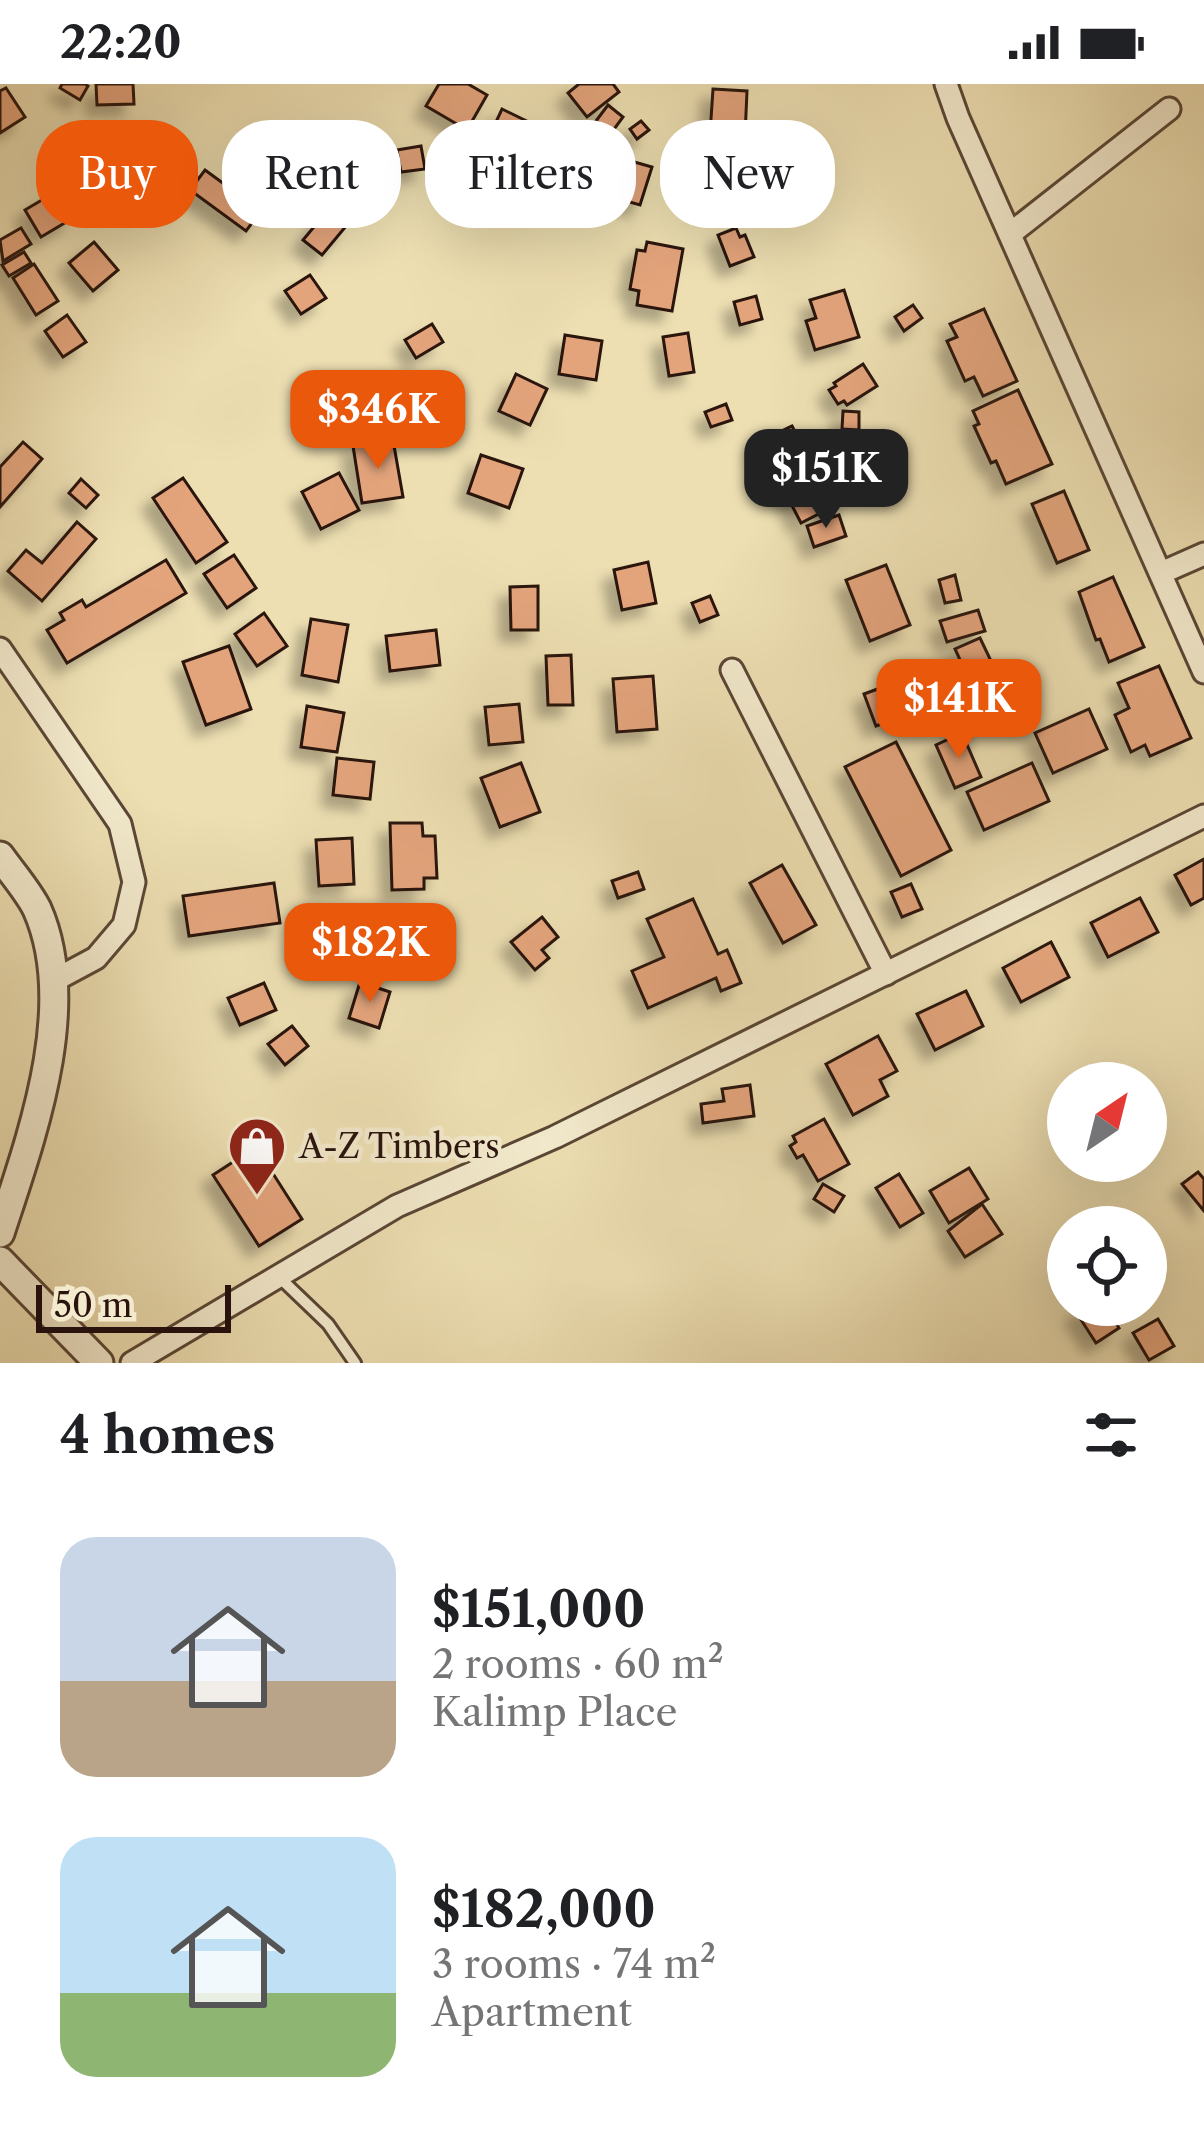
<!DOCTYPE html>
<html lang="en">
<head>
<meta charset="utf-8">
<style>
	body { margin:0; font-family:"Libre Caslon Text",serif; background:#f6f6f6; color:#202124; height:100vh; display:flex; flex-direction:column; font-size:45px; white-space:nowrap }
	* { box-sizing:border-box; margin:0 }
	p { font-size:39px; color:#757577 }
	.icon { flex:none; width:66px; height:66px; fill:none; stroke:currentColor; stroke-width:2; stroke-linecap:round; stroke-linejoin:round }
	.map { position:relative; height:1279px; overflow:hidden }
	.sheet { display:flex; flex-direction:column; background:#fff; flex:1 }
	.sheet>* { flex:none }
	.hud { position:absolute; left:36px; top:36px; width:1134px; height:108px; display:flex; gap:24px }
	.needle { width:78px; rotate:35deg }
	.tools { position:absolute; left:1047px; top:978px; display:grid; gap:24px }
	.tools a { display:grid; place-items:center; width:120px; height:120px; border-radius:50%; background:#fff; box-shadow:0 12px 48px #0002; font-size:60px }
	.scale { position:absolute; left:36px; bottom:30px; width:195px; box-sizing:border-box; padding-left:12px; border:6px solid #29130c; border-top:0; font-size:33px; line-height:42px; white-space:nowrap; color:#29130c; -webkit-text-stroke:9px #f3eacd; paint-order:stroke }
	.price { position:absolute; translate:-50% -102px; padding:0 27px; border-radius:24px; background:#ea580c; color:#fff; font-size:39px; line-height:78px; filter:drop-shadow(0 3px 6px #0008) }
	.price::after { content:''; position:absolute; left:50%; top:72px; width:36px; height:27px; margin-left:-18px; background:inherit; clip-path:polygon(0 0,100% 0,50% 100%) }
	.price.selected { background:#222; color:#fff }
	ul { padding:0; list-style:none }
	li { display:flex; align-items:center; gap:36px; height:300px; padding:0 60px }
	li span { display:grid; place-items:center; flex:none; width:336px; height:240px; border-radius:36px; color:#555 }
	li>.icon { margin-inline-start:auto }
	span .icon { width:144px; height:144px; fill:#fffc; stroke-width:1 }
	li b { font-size:51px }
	h2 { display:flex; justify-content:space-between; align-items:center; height:144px; padding:0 60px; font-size:51px }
	.pill { padding:0 42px; border-radius:48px; background:#fff; box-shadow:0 12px 48px #0002; font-size:42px; line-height:108px }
	.pill.selected { background:#ea580c; color:#fff }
	.status { display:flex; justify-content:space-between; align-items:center; height:84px; padding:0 60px; background:#fff; direction:ltr }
	.status svg { height:33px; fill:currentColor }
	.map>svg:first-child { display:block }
	.building { fill:#e3a47c; stroke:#29130c; stroke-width:3; filter:url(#shadow) }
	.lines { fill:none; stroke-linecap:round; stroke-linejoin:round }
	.service-casing { stroke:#5a4636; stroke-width:16 }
	.minor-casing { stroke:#5a4636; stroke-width:27 }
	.tertiary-casing { stroke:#5a4636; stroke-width:33 }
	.service { stroke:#f3eacd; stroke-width:10 }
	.minor { stroke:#f3eacd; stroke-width:21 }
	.tertiary { stroke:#f3eacd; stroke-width:27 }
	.labels { text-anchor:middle; stroke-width:9; stroke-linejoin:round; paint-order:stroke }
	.poi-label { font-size:33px; fill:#29130c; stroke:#f3eacd; text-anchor:start }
</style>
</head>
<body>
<div class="status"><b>22:20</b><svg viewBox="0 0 49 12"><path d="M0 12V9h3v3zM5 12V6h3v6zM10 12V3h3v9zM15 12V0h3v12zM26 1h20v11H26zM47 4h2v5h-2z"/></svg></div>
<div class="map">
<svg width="1204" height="1279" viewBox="0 0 1204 1279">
	<defs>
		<filter id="shadow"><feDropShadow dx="-11" dy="11" stdDeviation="6" flood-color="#0004"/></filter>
	</defs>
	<rect width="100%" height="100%" fill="#eddfb2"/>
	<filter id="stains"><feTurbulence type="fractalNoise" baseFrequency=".00167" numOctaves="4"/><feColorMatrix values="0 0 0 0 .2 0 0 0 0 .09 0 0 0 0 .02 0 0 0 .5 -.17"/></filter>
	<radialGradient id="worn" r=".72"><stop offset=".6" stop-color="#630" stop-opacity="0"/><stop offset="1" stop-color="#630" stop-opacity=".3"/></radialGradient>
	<g class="building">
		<path d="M62,0H85L88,2L80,16L60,4Z"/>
		<path d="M96,0H133L134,20L97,21Z"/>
		<path d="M439,0H468L487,11L467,46L426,22Z"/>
		<path d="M579,0H613L619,8L587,33L568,9Z"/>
		<path d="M6,4L25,33L0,49V7Z"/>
		<path d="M713,5L747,7L745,52L710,50Z"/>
		<path d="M608,21L623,33L612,48L596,37Z"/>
		<path d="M502,25L545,46L532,74L489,53Z"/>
		<path d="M641,37L649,46L637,55L630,45Z"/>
		<path d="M421,62L425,85L401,88L397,66Z"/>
		<path d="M624,75L652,83L640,121L612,113Z"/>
		<path d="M737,77L757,80L752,114L732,111Z"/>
		<path d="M205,86L261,127L246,147L190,106Z"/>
		<path d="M57,107L73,134L41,153L25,126Z"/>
		<path d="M328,126L347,141L322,171L303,156Z"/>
		<path d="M21,144L31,160L3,177L0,156Z"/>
		<path d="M736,144L740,153L745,151L754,173L730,182L718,151Z"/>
		<path d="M94,158L118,186L93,207L69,179Z"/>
		<path d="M647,158L683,165L672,227L637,221L639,207L630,205L637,166L645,167Z"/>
		<path d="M24,168L31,179L9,192L2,181Z"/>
		<path d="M34,180L58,217L36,231L13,194Z"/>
		<path d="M310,191L326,214L301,230L285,207Z"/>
		<path d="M844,206L859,253L815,266L806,237L816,234L810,216Z"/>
		<path d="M756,212L762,235L740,241L734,218Z"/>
		<path d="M913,221L922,234L904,247L895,233Z"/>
		<path d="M984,225L1017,297L983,312L974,293L965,297L947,257L957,253L950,240Z"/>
		<path d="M67,231L86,258L63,273L45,247Z"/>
		<path d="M432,240L443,258L416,274L405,256Z"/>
		<path d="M688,249L694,288L669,292L663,253Z"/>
		<path d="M565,251L602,257L596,296L559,290Z"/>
		<path d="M863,280L877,302L847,321L844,317L838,320L829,306L836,302L834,299Z"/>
		<path d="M516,290L547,305L530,341L499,327Z"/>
		<path d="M1018,306L1052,380L1006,400L996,377L991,379L974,342L979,340L973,327Z"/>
		<path d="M726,320L732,336L711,343L705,328Z"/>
		<path d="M843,327L859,328V346L842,345Z"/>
		<path d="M792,342L834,422L801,439L759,358Z"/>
		<path d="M393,356L403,413L362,419L353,362Z"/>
		<path d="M23,358L42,375L0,423V383Z"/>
		<path d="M481,371L523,385L509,424L468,409Z"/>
		<path d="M339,389L359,426L321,445L302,408Z"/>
		<path d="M183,394L227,458L196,479L153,414Z"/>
		<path d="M81,395L98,411L86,424L69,409Z"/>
		<path d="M1064,407L1089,466L1057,479L1032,420Z"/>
		<path d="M839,431L846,452L814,463L807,442Z"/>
		<path d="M77,438L96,455L42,517L8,487L26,466L42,479Z"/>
		<path d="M234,471L256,504L227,524L204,490Z"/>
		<path d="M166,476L186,509L67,579L47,546L64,536L60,529L82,516L86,523Z"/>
		<path d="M648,478L656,519L622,526L614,486Z"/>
		<path d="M886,481L910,541L870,557L846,496Z"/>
		<path d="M955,491L961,516L945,519L939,496Z"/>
		<path d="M1113,493L1144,563L1109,578L1100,555L1096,556L1079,508Z"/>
		<path d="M538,502V546H511L510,503Z"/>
		<path d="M710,512L718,531L700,538L692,519Z"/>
		<path d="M978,526L985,547L947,558L940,537Z"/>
		<path d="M264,529L287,562L257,582L235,550Z"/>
		<path d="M311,535L348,541L338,598L302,591Z"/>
		<path d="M436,546L440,581L390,587L386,552Z"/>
		<path d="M980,554L992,579L967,591L955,565Z"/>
		<path d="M229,562L251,625L206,641L183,578Z"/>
		<path d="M571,571L573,621H548L546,572Z"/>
		<path d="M1159,582L1191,654L1150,672L1145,661L1131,668L1115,631L1129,624L1118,599Z"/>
		<path d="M653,592L657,645L617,648L613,595Z"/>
		<path d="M1011,593L1021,613L989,628L979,608Z"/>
		<path d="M905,595L916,627L876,642L864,610Z"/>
		<path d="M519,620L523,658L489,661L485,623Z"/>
		<path d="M307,622L344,629L337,668L301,663Z"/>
		<path d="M1089,625L1107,665L1053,689L1035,649Z"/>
		<path d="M962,649L981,693L955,704L936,661Z"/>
		<path d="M896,658L951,766L901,792L845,683Z"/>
		<path d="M337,674L374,678L370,715L333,711Z"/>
		<path d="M521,679L540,728L500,743L481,694Z"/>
		<path d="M1032,679L1049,717L984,746L967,708Z"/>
		<path d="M390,739H422L423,752H435L437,794H424V805L392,806Z"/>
		<path d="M352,754L354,800L319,802L316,756Z"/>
		<path d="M1204,775V814L1191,821L1175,791Z"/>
		<path d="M782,781L816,841L783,859L750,799Z"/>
		<path d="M638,788L644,805L618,814L612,797Z"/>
		<path d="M274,799L280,839L189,852L183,812Z"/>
		<path d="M911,800L922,825L902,833L891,808Z"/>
		<path d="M1140,814L1158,848L1108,873L1091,839Z"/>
		<path d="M693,815L718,870L727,866L741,899L721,907L716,894L648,924L632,887L664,873L647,835Z"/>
		<path d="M355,823L391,832L383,865L347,857Z"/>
		<path d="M542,833L558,853L542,866L549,874L535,886L511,858Z"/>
		<path d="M1051,858L1069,893L1021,918L1003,884Z"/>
		<path d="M360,898L390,908L379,944L349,934Z"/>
		<path d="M264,899L276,926L240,941L228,914Z"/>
		<path d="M966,907L983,942L935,966L917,930Z"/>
		<path d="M292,942L308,962L285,981L268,960Z"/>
		<path d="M878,952L897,987L880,996L888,1012L853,1031L826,980Z"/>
		<path d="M750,1001L754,1032L703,1039L701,1020L724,1017L722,1005Z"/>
		<path d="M824,1035L849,1080L818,1097L803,1071L797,1074L790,1062L796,1058L793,1052Z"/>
		<path d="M256,1063L302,1135L259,1162L213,1091Z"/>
		<path d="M969,1084L988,1115L949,1139L930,1107Z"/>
		<path d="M1198,1088L1204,1095V1127L1182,1100Z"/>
		<path d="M899,1090L923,1129L900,1143L876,1104Z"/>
		<path d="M823,1100L844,1112L834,1128L814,1115Z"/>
		<path d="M982,1120L1002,1150L965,1173L948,1147Z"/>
		<path d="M1086,1221H1104L1119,1244L1096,1259L1076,1228Z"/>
		<path d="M1158,1235L1174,1262L1149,1276L1133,1249Z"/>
	</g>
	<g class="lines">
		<defs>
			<path id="service" d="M279,1193L328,1240L355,1279"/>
			<g id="minor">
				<path d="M946,0L958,34L1204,588"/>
				<path d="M1010,150L1169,25"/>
				<path d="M1161,489L1204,470"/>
				<path d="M0,565L120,740L134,798L124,841L96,874L55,896"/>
				<path d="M732,586L886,890"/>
				<path d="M132,1279L397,1122L555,1053L1204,732"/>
			</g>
			<g id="tertiary">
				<path d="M0,772C12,789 28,807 37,825C80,922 31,1054 0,1149"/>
				<path d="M0,1177L99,1279"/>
			</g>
		</defs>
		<use href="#service" class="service-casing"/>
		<use href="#minor" class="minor-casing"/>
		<use href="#tertiary" class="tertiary-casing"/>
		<use href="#service" class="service"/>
		<use href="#minor" class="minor"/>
		<use href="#tertiary" class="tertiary"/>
	</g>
	<defs>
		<symbol id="shop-pin" viewBox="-11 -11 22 30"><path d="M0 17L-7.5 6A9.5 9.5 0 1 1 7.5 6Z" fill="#8f2418" stroke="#f3eacd"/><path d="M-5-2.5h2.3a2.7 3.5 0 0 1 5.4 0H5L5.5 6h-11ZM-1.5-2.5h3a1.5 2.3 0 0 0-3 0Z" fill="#fff"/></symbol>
	</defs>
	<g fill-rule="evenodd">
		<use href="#shop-pin" x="224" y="1029" width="66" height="90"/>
	</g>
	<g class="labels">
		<g class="poi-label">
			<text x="299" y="1074">A-Z Timbers</text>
		</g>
	</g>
	<rect width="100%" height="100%" filter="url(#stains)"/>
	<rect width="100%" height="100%" fill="url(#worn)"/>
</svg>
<div class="tools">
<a><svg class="needle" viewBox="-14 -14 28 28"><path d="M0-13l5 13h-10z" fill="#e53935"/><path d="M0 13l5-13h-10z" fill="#757577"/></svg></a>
<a><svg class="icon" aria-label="locate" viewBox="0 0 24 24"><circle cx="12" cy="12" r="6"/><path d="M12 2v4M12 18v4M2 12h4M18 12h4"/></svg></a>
</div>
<div class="scale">50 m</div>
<b class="price" style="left:378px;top:388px">$346K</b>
<b class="price selected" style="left:826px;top:447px">$151K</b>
<b class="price" style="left:959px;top:677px">$141K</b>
<b class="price" style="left:370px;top:921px">$182K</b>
<div class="hud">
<a class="pill selected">Buy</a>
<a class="pill">Rent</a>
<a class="pill">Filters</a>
<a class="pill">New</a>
</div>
</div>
<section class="sheet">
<h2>4 homes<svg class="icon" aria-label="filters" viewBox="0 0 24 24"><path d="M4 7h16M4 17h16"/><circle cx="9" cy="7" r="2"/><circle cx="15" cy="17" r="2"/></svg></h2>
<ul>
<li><span style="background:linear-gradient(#c9d6e8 60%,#b9a48a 0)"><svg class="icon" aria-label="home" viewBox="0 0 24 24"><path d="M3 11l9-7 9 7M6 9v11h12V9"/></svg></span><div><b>$151,000</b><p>2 rooms · 60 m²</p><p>Kalimp Place</p></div></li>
<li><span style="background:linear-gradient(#bfe0f5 65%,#8fb573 0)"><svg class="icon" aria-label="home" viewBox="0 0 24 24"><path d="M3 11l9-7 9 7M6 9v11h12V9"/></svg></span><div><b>$182,000</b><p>3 rooms · 74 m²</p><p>Apartment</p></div></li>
</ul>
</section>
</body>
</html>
